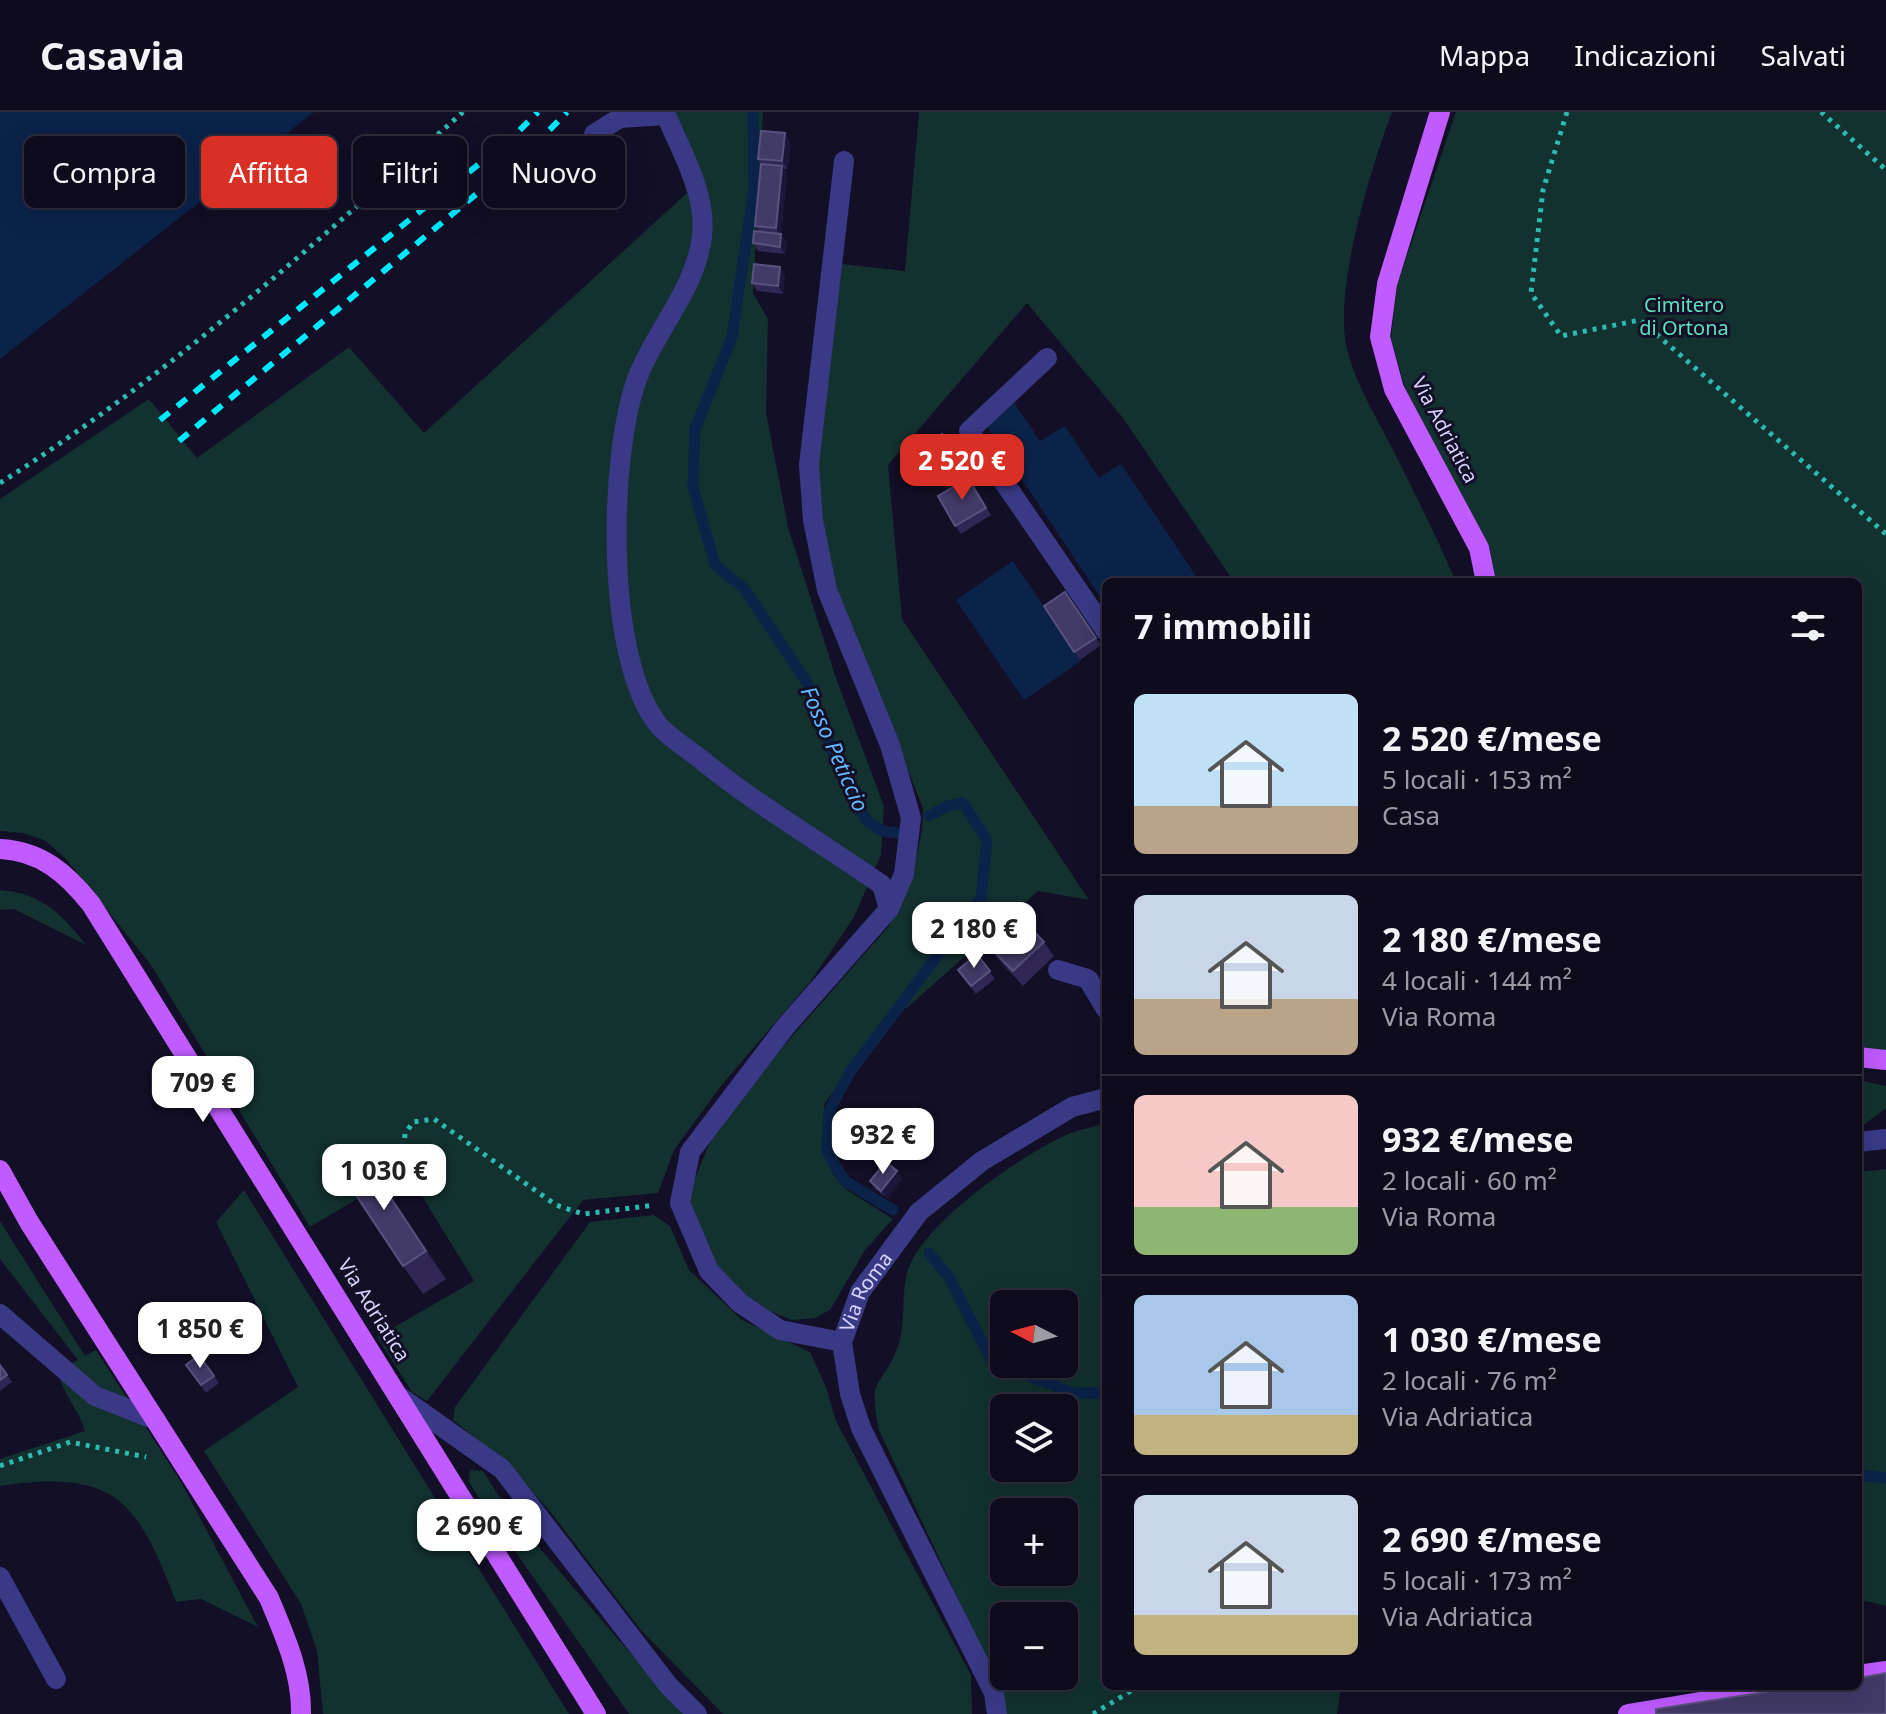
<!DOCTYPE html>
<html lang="it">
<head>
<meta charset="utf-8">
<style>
	body { margin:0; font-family:"Noto Sans",sans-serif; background:#171425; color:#f1f3f6; height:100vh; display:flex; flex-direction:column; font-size:30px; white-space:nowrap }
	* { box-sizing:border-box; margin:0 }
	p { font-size:26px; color:#9b9ba3 }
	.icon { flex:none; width:44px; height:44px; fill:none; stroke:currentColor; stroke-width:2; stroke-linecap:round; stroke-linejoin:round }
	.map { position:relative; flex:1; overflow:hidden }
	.side { position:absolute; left:1102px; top:466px; width:760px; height:1112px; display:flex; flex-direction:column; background:#0e0b1c; border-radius:12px; box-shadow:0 8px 32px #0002,0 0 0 2px #2e2b3b }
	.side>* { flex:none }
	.hud { position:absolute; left:24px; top:24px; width:760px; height:72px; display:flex; gap:16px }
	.needle { width:52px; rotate:276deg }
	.buttons { position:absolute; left:990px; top:1178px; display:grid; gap:16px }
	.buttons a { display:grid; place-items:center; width:88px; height:88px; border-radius:12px; background:#0e0b1c; box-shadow:0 8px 32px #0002,0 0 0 2px #2e2b3b; font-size:40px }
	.price { position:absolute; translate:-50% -68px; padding:0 18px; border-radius:16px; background:#fff; color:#222; font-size:26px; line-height:52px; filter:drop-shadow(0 2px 4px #0008) }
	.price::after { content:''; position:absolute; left:50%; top:48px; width:24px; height:18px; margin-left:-12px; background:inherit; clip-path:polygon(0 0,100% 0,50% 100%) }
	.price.selected { background:#d93025; color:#fff }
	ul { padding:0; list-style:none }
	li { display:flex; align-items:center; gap:24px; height:200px; padding:0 32px }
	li+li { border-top:2px solid #2e2b3b }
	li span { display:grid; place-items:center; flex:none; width:224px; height:160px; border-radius:12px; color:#555 }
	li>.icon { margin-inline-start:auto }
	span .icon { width:96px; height:96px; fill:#fffc; stroke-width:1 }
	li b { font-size:34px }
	h2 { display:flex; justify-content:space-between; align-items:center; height:96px; padding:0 32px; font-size:34px }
	.pill { padding:0 28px; border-radius:12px; background:#0e0b1c; box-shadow:0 8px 32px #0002,0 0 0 2px #2e2b3b; font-size:28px; line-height:72px }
	.pill.selected { background:#d93025; color:#fff }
	header { display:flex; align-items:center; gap:48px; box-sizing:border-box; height:112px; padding:0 40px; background:#0e0b1c; border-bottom:2px solid #2e2b3b }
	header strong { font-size:38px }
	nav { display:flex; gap:44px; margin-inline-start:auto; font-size:28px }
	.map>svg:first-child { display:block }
	.green { fill:#12312f; fill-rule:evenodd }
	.water { fill:#0b2349 }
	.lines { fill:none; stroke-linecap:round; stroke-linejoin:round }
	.stream { stroke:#0b2349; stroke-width:11 }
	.path { stroke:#2dbaaf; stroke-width:5; stroke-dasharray:4 6; stroke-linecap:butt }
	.minor { stroke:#3a3986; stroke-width:20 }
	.major { stroke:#bf5bff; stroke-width:20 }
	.rail { stroke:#00eaff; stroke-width:6; stroke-dasharray:12 10; stroke-linecap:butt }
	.wall { fill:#302755 }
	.shaded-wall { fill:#1c163a }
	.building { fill:#423a67; stroke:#59527f; stroke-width:2 }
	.labels { text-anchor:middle; stroke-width:6; stroke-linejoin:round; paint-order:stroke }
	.park-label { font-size:20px; fill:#5de2be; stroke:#120f26 }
	.street-label { font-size:20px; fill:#d8d4ff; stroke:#120f26 }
	.water-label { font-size:22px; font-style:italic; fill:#62b9ff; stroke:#120f26 }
</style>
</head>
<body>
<header>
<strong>Casavia</strong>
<nav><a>Mappa</a><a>Indicazioni</a><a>Salvati</a></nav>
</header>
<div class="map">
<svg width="1886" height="1602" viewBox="0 0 1886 1602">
	<rect width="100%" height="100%" fill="#120f26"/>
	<g class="green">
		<path d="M663,0H763L753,181L768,207L766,300L788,415L836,566L884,694L881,743L854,805L811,869L721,974L674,1038L658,1081L583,1088L427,1289L412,1280L377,1225L474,1169L406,1058L310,1115L151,853L67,748L46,729L23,721L0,719V387L149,287L197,346L349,235L424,321L687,81Z"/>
		<path d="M919,0H1392C1371,56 1335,173 1346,232C1353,267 1374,301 1390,332C1413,378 1436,423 1456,470H1234L1123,306L1027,191L888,353L902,507L1089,788L1038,779L908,895L881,910L824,993V1043L834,1063L847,1078L893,1107L865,1138L830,1198L815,1206L792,1208L769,1199L741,1181L720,1158L693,1105L689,1081L709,1032L766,954L888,815L911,771L922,718L923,696L833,472L821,404L817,349L842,152L905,159Z"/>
		<path d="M1456,0H1886V940L1858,937V470H1496L1490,437L1405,276L1391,226L1397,173Z"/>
		<path d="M0,778C41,781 62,802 86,833L14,797L0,798Z"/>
		<path d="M1858,968L1886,974V996L1858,1017Z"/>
		<path d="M1106,1011V1574H1341L1337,1602H1007L999,1574L879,1318C867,1261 882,1278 898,1234C906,1211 901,1184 907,1161C919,1113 1026,1039 1071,1021C1082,1017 1094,1015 1106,1011ZM1004,1192H1064V1252H1004ZM1004,1296H1064V1356H1004ZM1004,1400H1064V1460H1004ZM1004,1504H1064V1564H1004Z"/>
		<path d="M1886,1057V1494L1858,1487V1060Z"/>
		<path d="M244,1078L569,1602H323L317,1539L301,1492L204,1339L298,1275L216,1110Z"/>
		<path d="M654,1103L670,1114L689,1158L742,1208L810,1240L826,1275L836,1309L971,1563L972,1602H723L640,1517L552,1402L507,1351L453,1308L455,1295L590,1110Z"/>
		<path d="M0,1109L85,1244L96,1238L181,1370L258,1515L201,1487L176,1490C137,1388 116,1357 0,1374V1347L85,1319C79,1299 66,1286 60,1267L67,1254L78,1248L0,1147Z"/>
		<path d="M470,1358L483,1359L511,1403L683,1602H629L489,1402L469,1370Z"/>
	</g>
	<g class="water">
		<path d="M0,0H314L0,247Z"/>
		<path d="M1013,289L1040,329L1065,314L1099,366L1121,352L1200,470H1106V494L983,309Z"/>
		<path d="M1013,449L1081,549L1024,588L956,488Z"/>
	</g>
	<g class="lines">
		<g class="stream">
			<path d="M753,0L754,76L732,225L695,317L693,375L715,453L744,476L808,572L829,632L866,708L882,719L898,721"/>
			<path d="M893,1098L845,1069L827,1040L829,999L850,960L981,786L987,728L963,691L947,694L929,704"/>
			<path d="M929,1141L949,1165L992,1249L1073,1281H1106"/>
			<path d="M1858,1363L1886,1366"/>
		</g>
		<g class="path">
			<path d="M1567,0L1543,78L1531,181L1561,224L1640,208L1886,422"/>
			<path d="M1821,0L1884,56L1886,53"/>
			<path d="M0,371C167,265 316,131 463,0"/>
			<path d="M404,1036L405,1022L413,1010L434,1007L556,1093L583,1102L655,1093"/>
			<path d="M0,1354L70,1330L146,1345"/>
			<path d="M1093,1602L1139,1574"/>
		</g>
		<g class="minor">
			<path d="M594,22L620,6L666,3C682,41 707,83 702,124C696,176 658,215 639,262C608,338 604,550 660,615C671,626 686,636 698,645C756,693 821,730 882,773L889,797"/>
			<path d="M1047,246L969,319L1106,519"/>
			<path d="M1058,858L1088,867L1106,897"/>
			<path d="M1858,1030L1886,1027"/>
			<path d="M0,1202L95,1284L156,1308"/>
			<path d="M842,1230L780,1218L740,1191L709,1159L680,1091L690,1040L786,914L889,797L904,762L911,706L890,633L827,478L813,408L809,353L844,49"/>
			<path d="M400,1285L502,1357L668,1573L697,1602"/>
			<path d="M0,1465L56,1567"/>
			<path id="s1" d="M997,1602L994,1581L861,1316L850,1282L842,1230L860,1180L919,1100L982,1049L1072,995L1106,986"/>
		</g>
		<g class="major">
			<path d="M1440,0L1387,172L1380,225L1394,277L1479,436L1486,470"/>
			<path d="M0,737C41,739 66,761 91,792L596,1602"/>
			<path d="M1858,945L1886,948"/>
			<path d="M0,1058L29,1110L269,1486C284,1522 302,1561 301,1602"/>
			<path d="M1858,1563L1886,1559"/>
			<path d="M1628,1602L1795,1574"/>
		</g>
		<g class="rail">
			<path d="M160,308L514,24L538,0"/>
			<path d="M179,329L533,35L567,0"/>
		</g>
	</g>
	<g class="wall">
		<path d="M790,28L788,57H784L787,61L781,122L787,130L785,142L758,139L753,131L759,119L755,114L761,52L758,47Z"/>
		<path d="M785,163L783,182L757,179L752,171Z"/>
		<path d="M942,322L962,352L932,373L911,343Z"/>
		<path d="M973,373L991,403L961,422L955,414Z"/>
		<path d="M1065,480L1101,533L1080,548L1044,494Z"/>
		<path d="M1044,830L1054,844L1023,874L998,847L988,833Z"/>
		<path d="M977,842L995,867L976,882L958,858Z"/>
		<path d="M902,1067L887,1086L875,1077L870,1069Z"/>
		<path d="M385,1075L446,1167L423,1182L403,1154Z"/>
		<path d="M199,1243L219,1271L206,1281L186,1253Z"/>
		<path d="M0,1253L12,1270L0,1279Z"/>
	</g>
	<g class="shaded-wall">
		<path d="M785,21L790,28L788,57L782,49Z"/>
		<path d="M782,54L787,61L781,124L776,116Z"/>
		<path d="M781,122L787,130L785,142L780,135Z"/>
		<path d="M780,155L785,163L783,182L778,174Z"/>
		<path d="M365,1047L385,1075L446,1167L426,1139Z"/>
		<path d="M897,1059L902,1067L887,1086L881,1079Z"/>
	</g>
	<g class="building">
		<path d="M761,19L785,21L782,49L758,47Z"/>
		<path d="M761,52L782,54L776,116L755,114Z"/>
		<path d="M754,119L781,122L780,135L753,131Z"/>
		<path d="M754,152L780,155L778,174L752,171Z"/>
		<path d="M942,322L957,345L926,365L911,343Z"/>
		<path d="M968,366L986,396L955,414L938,384Z"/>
		<path d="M1065,480L1096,526L1074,540L1044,494Z"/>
		<path d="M1019,803L1044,830L1013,859L988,833Z"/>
		<path d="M977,842L990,859L971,874L958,858Z"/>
		<path d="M365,1047L426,1139L403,1154L342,1062Z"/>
		<path d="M886,1050L897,1059L881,1079L870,1069Z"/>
		<path d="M199,1243L214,1264L201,1273L186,1253Z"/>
		<path d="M0,1253L7,1263L0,1268Z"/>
		<path d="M1886,1561V1602H1656V1597L1804,1574H1858V1566Z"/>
	</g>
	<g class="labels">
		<g class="park-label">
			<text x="1684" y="200">Cimitero<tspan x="1684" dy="23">di Ortona</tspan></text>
		</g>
		<g class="street-label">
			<text transform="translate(1445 318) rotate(62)" y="7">Via Adriatica</text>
			<text dy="7" stroke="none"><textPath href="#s1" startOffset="462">Via Roma</textPath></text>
			<text transform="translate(374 1198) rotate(58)" y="7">Via Adriatica</text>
		</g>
		<g class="water-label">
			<text transform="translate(835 637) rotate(66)" y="8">Fosso Peticcio</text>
		</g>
	</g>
</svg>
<div class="buttons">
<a><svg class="needle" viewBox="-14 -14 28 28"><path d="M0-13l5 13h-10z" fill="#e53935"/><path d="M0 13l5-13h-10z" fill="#9b9ba3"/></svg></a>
<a><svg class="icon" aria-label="layers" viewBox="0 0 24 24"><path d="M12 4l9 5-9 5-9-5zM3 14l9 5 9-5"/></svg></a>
<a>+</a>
<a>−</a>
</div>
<b class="price selected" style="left:962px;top:390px">2 520 €</b>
<b class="price" style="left:974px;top:858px">2 180 €</b>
<b class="price" style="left:203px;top:1012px">709 €</b>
<b class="price" style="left:883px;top:1064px">932 €</b>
<b class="price" style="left:384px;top:1100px">1 030 €</b>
<b class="price" style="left:200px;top:1258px">1 850 €</b>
<b class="price" style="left:479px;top:1455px">2 690 €</b>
<div class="hud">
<a class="pill">Compra</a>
<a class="pill selected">Affitta</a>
<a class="pill">Filtri</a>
<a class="pill">Nuovo</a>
</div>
<section class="side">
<h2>7 immobili<svg class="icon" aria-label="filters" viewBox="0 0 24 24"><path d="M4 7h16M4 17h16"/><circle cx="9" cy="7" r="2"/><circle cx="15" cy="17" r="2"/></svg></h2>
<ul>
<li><span style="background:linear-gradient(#bfe0f5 70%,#b9a48a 0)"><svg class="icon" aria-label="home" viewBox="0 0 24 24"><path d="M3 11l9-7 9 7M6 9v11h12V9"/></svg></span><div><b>2 520 €/mese</b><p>5 locali · 153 m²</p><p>Casa</p></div></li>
<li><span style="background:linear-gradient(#c9d6e8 65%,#b9a48a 0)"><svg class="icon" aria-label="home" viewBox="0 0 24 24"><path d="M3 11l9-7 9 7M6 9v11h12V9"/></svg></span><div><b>2 180 €/mese</b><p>4 locali · 144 m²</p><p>Via Roma</p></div></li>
<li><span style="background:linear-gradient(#f6c9c9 70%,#8fb573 0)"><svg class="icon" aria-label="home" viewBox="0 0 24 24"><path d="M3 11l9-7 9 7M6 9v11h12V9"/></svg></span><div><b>932 €/mese</b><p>2 locali · 60 m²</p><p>Via Roma</p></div></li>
<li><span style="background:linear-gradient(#a9c7e8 75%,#c2b280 0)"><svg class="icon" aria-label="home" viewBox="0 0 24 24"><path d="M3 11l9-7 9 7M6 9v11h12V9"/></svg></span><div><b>1 030 €/mese</b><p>2 locali · 76 m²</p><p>Via Adriatica</p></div></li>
<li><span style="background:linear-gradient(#c9d6e8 75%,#c2b280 0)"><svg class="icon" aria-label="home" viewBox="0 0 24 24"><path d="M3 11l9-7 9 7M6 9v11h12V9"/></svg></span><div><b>2 690 €/mese</b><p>5 locali · 173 m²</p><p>Via Adriatica</p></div></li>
</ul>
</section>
</div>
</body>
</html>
